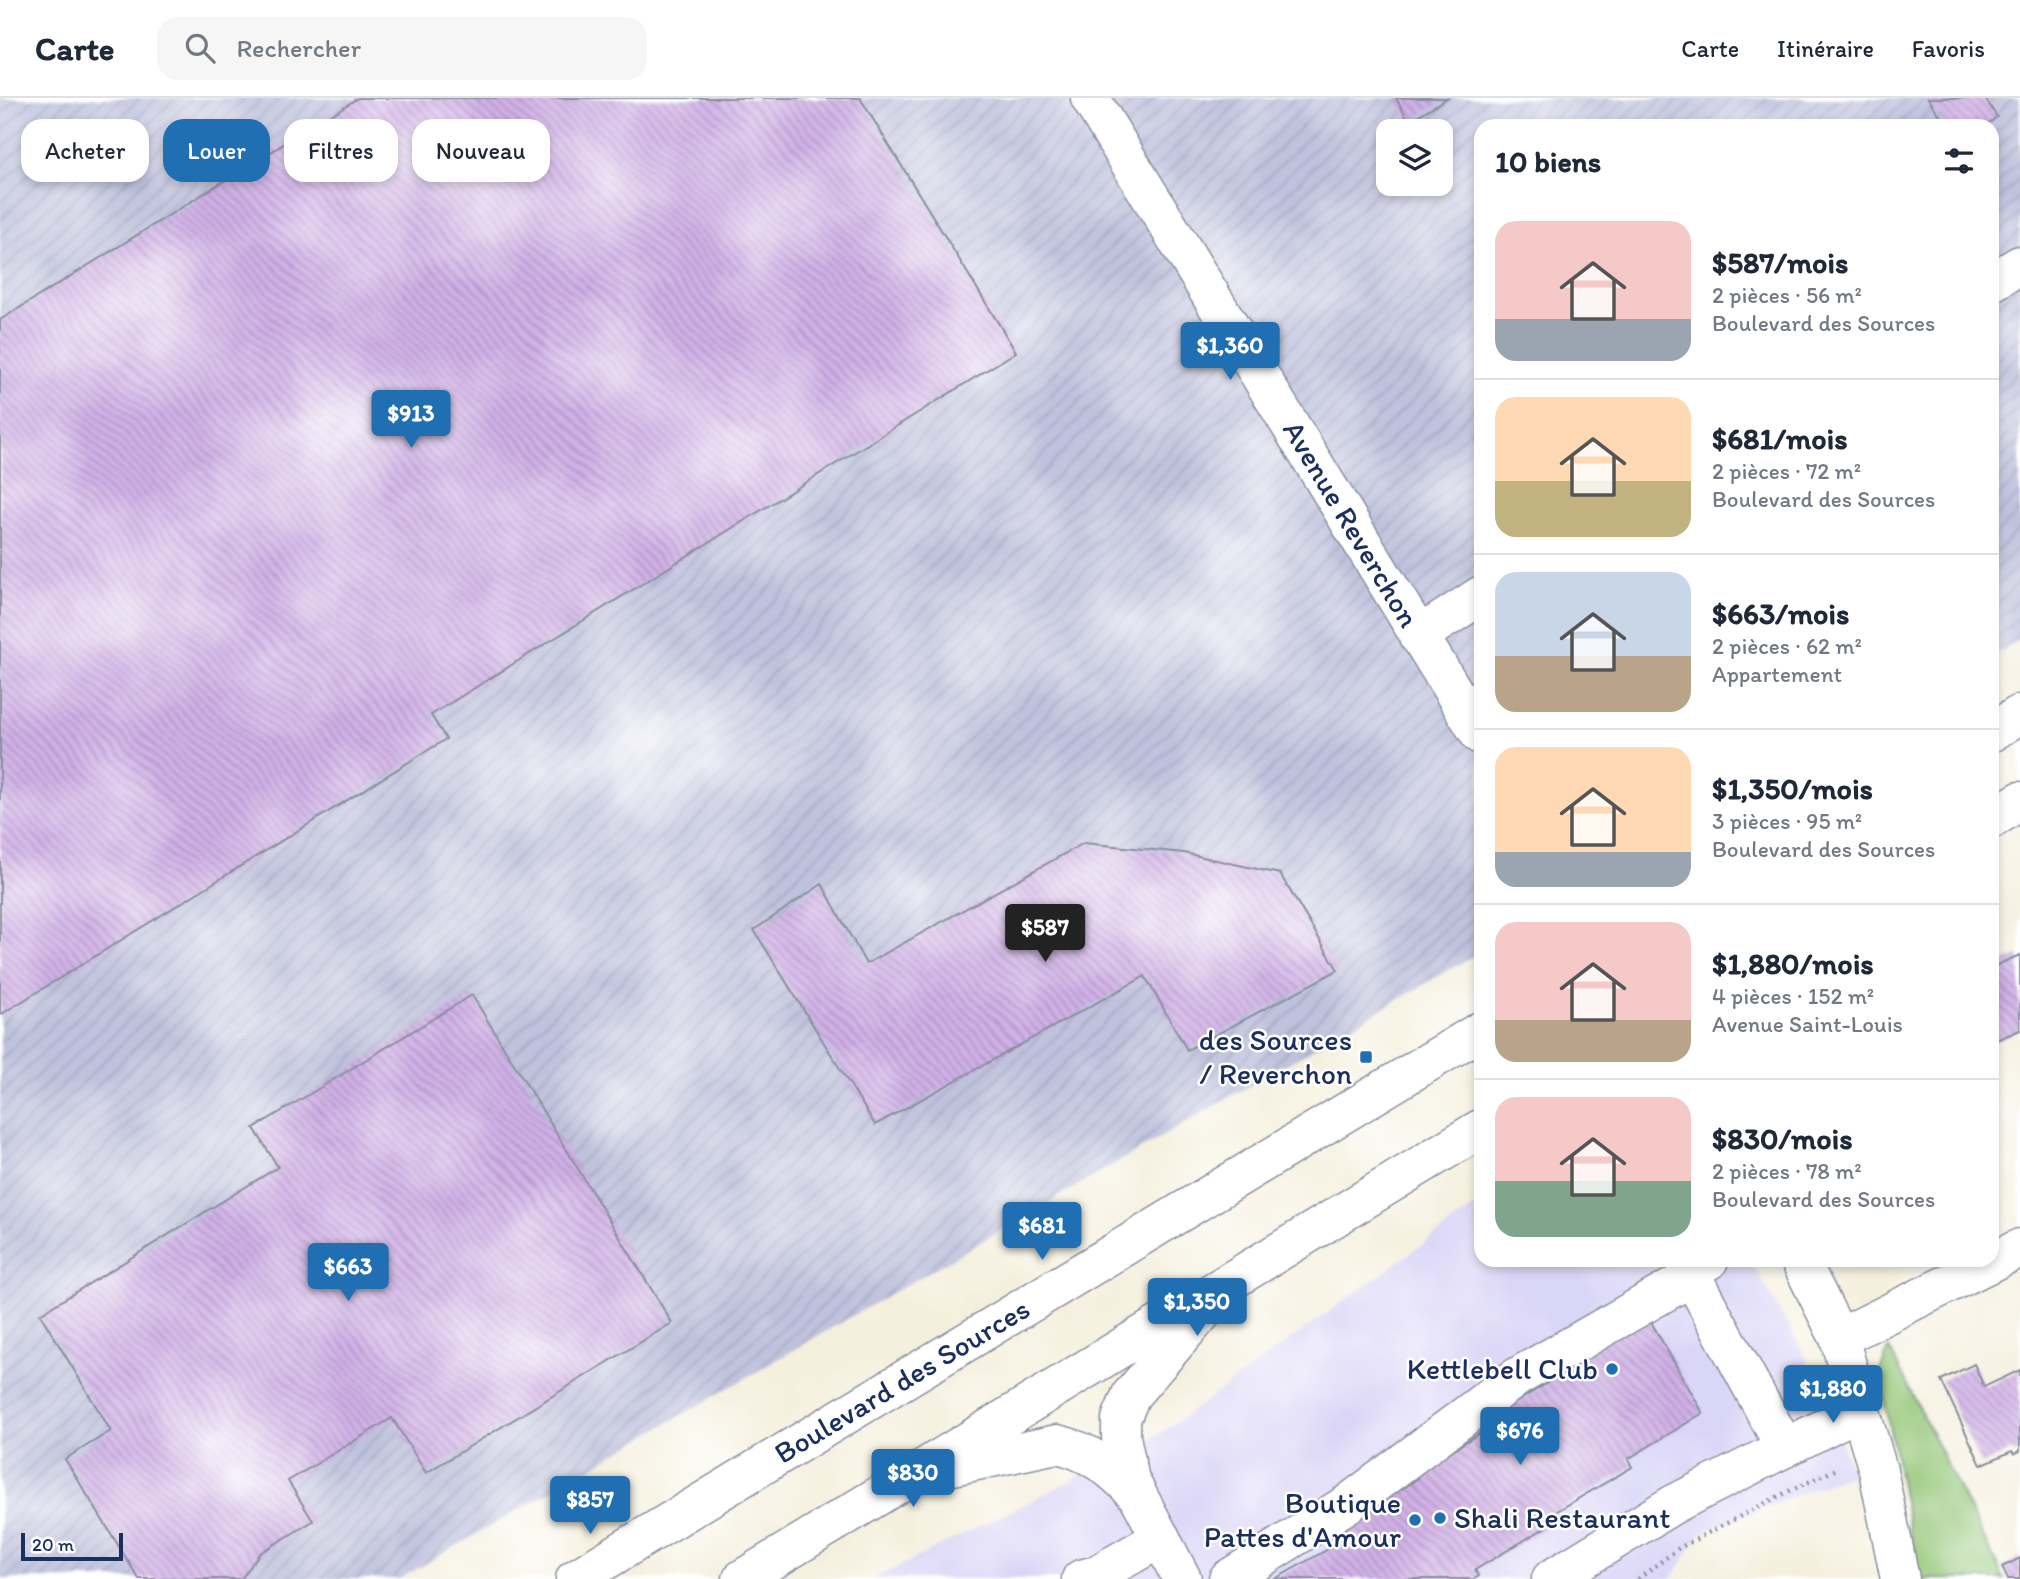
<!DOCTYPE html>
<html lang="fr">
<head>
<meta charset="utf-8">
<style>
	body { margin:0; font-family:Itim,sans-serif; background:#f6f6f7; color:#1f2937; height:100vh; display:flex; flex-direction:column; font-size:26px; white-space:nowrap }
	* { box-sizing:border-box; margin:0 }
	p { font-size:23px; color:#747a83 }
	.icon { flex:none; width:38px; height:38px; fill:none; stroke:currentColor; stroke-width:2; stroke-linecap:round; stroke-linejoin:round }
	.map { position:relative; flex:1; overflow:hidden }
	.side { position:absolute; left:1474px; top:21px; width:525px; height:1148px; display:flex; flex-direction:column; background:#fff; border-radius:21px; box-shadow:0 4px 10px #0003 }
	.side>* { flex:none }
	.banner { position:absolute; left:21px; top:21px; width:665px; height:63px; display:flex; gap:14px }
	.buttons { position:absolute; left:1376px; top:21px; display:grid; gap:14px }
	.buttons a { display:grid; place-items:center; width:77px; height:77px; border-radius:14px; background:#fff; box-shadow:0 4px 10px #0003; font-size:35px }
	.scale { position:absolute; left:21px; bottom:18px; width:102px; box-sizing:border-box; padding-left:7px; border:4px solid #1b2f5e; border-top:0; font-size:19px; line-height:24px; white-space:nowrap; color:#1b2f5e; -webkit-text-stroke:5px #fff; paint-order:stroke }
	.price { position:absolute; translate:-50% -60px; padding:0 16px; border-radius:7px; background:#1f6fb2; color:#fff; font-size:23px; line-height:46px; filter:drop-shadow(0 2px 4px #0008) }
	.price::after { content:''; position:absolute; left:50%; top:42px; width:21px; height:16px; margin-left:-10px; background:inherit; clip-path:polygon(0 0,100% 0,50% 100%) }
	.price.active { background:#222; color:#fff }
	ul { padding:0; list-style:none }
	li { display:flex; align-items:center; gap:21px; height:175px; padding:0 21px }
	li+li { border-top:2px solid #e0e1e3 }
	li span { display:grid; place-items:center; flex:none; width:196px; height:140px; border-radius:21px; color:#555 }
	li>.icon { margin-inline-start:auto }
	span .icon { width:84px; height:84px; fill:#fffc; stroke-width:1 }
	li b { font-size:30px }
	h2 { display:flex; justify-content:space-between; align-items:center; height:84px; padding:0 21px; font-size:30px }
	.chip { padding:0 24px; border-radius:21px; background:#fff; box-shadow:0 4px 10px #0003; font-size:24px; line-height:63px }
	.chip.active { background:#1f6fb2; color:#fff }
	header { display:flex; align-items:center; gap:42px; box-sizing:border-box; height:98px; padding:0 35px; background:#fff; border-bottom:2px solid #e0e1e3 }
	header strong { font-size:33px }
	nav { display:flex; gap:38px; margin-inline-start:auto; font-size:24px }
	.search { width:490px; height:63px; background:#f6f6f7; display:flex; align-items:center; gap:18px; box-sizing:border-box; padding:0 24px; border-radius:21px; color:#747a83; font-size:26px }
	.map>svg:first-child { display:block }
	.built { fill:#dad6f7 }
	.industrial { fill:url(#industrial-furrows); fill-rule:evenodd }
	.green { fill:#93c575; stroke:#577a6a; stroke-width:2 }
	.building { fill:url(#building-back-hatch) }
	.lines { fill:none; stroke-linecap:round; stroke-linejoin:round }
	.minor-casing { stroke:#88909e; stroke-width:41 }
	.major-casing { stroke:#88909e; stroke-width:41 }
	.path { stroke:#88909e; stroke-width:4.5; stroke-dasharray:2 5; stroke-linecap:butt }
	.minor { stroke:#fff; stroke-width:38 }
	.major { stroke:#fff; stroke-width:38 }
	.poi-dot { fill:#1f6fb2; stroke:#fff; stroke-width:2.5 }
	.labels { text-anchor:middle; stroke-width:5; stroke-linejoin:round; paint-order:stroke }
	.street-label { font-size:30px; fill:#1b2f5e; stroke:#fff }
	.poi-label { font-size:30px; fill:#1b2f5e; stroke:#fff; text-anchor:end }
</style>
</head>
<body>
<header>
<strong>Carte</strong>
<div class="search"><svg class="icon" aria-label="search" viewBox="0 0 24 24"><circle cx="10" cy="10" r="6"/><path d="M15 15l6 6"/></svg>Rechercher</div>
<nav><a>Carte</a><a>Itinéraire</a><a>Favoris</a></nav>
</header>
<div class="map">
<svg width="2020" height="1481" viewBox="0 0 2020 1481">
	<defs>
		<pattern id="industrial-furrows" width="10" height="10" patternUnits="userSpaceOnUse" patternTransform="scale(1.75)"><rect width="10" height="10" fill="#c0c2dd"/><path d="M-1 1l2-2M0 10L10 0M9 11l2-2" fill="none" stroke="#a4a7c0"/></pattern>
		<pattern id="building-back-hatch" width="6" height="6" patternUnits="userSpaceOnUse" patternTransform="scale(1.75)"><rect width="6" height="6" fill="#d1b1e7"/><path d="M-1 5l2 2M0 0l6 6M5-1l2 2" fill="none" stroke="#a990be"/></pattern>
	</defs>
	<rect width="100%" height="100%" fill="#fff"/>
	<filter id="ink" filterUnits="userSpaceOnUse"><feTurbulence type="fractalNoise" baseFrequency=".0143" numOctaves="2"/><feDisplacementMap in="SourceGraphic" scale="14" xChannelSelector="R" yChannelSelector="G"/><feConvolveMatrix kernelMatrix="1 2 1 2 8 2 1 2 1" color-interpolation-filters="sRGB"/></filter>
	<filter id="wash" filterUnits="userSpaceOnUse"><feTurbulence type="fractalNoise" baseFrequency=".00686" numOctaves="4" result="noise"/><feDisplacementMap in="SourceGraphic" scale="28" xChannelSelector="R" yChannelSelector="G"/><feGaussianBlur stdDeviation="1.57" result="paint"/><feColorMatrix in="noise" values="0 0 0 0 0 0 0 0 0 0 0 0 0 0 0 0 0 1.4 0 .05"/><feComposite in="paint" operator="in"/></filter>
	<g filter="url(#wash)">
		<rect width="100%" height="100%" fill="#f5f0de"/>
		<path class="built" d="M1480,1105V1162H1751L1805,1258L1853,1375L1702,1434L1671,1481H873L1039,1399L1164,1333Z"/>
		<path class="industrial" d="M0,0H2020V541L1992,558V28H1480V854L399,1481H0ZM1388,33H1440V86H1388Z"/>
		<path class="green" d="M1889,1250L2004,1481H1919L1879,1275Z"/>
		<g id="blocks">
			<g class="building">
				<path d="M358,0H860L1016,254L431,617L446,641L0,917V222Z"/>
				<path d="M1396,0H1447L1409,23Z"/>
				<path d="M1928,0H1985L1997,19L1985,28H1947Z"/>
				<path d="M1084,745L1184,755L1280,776L1338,872L1187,952L1145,878L875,1027L754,832L822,786L866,866Z"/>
				<path d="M2020,857V932L1992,944V869Z"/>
				<path d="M472,897L672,1225L426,1375L392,1320L288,1383L313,1423L260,1455L241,1481H139L65,1361L111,1333L40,1216L278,1069L254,1030Z"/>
				<path d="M1647,1217L1703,1315L1628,1361L1632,1369L1552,1416L1556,1423L1475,1472L1479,1478L1474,1481H1275L1346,1441L1344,1430L1417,1381L1419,1373L1493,1327L1494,1318L1567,1273L1570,1263Z"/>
				<path d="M1974,1266L1984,1289L2020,1272V1353L2014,1356L2012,1353L1981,1367L1941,1282Z"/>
				<path d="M2020,1460V1481H2008L2002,1469Z"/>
			</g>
		</g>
	</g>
	<g filter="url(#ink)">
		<use href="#blocks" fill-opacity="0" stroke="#88909e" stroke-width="2"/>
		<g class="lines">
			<defs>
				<g id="minor">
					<path d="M1090,0L1480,637"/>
					<path d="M1992,184L2020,167"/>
					<path d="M1418,538L1480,498"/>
					<path d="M1800,1162L1839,1240L1878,1372L1900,1481"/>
					<path d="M1689,1173L1785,1350"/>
					<path d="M1839,1240L2020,1150"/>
					<path d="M920,1375L1057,1346C1089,1353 1113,1371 1135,1395"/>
					<path d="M1081,1481L1096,1477L1161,1440"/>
					<path d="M1182,1481L1130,1382L1121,1339V1321L1131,1297L1221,1193"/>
					<path d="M1228,1481L1349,1405L1517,1279L1681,1185L1689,1173L1709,1162"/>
					<path d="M1551,1481L1674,1406L1860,1312"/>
				</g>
				<g id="major">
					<path d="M1992,634L2020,616"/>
					<path d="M1992,721L2020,703"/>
					<path d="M575,1481L1480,933"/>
					<path d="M742,1481L1480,1031"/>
				</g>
			</defs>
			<use href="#minor" class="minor-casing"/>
			<use href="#major" class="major-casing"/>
			<path class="path" d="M1638,1481L1679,1450L1785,1395L1839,1370"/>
			<use href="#minor" class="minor"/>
			<use href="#major" class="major"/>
		</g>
	</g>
	<g class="poi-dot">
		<rect x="1359" y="952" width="14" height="14" rx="3.5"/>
		<circle cx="1612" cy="1271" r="7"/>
		<circle cx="1440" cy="1420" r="7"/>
		<circle cx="1415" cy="1422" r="7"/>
	</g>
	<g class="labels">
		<g class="street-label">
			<text transform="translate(1351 426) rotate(59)" y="10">Avenue Reverchon</text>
			<text transform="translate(902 1283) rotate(-31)" y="10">Boulevard des Sources</text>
		</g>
		<g class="poi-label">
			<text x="1352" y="952">des Sources<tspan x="1352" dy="34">/ Reverchon</tspan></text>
			<text x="1598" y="1281">Kettlebell Club</text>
			<text x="1401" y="1415">Boutique<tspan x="1401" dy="34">Pattes d'Amour</tspan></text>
			<text x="1454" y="1430" text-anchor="start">Shali Restaurant</text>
		</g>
	</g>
</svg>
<div class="buttons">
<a><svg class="icon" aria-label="layers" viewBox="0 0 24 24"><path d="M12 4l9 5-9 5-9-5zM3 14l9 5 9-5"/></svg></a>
</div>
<div class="scale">20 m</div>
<b class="price" style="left:1230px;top:284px">$1,360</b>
<b class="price" style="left:411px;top:352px">$913</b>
<b class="price active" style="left:1045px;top:866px">$587</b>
<b class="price" style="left:1042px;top:1164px">$681</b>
<b class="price" style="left:348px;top:1205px">$663</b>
<b class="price" style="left:1197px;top:1240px">$1,350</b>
<b class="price" style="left:1833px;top:1327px">$1,880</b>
<b class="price" style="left:1520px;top:1369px">$676</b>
<b class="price" style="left:913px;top:1411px">$830</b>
<b class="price" style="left:590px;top:1438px">$857</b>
<div class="banner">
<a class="chip">Acheter</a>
<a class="chip active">Louer</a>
<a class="chip">Filtres</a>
<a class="chip">Nouveau</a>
</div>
<section class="side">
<h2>10 biens<svg class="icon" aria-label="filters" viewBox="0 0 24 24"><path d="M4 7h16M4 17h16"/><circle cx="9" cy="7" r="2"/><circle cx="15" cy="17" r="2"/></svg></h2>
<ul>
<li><span style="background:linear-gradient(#f6c9c9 70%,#9aa5b1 0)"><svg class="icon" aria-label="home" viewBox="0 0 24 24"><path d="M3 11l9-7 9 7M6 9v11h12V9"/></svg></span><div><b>$587/mois</b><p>2 pièces · 56 m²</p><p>Boulevard des Sources</p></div></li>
<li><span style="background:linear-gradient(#ffd9b3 60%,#c2b280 0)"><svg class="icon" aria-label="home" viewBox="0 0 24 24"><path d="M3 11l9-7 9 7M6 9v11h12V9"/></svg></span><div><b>$681/mois</b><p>2 pièces · 72 m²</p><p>Boulevard des Sources</p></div></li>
<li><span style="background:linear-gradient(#c9d6e8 60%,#b9a48a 0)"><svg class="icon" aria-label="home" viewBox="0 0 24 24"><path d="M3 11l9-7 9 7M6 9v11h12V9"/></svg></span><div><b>$663/mois</b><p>2 pièces · 62 m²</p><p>Appartement</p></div></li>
<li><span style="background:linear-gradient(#ffd9b3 75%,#9aa5b1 0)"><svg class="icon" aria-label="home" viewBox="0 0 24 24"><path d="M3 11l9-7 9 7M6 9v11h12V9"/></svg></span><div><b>$1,350/mois</b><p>3 pièces · 95 m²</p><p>Boulevard des Sources</p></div></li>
<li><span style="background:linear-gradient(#f6c9c9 70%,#b9a48a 0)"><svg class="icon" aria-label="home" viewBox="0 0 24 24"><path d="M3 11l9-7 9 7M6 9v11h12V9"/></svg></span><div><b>$1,880/mois</b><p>4 pièces · 152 m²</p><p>Avenue Saint-Louis</p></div></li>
<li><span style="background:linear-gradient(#f6c9c9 60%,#7fa58c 0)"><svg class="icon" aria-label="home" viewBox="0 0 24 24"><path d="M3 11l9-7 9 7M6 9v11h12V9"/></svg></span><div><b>$830/mois</b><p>2 pièces · 78 m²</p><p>Boulevard des Sources</p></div></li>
</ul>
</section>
</div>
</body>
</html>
